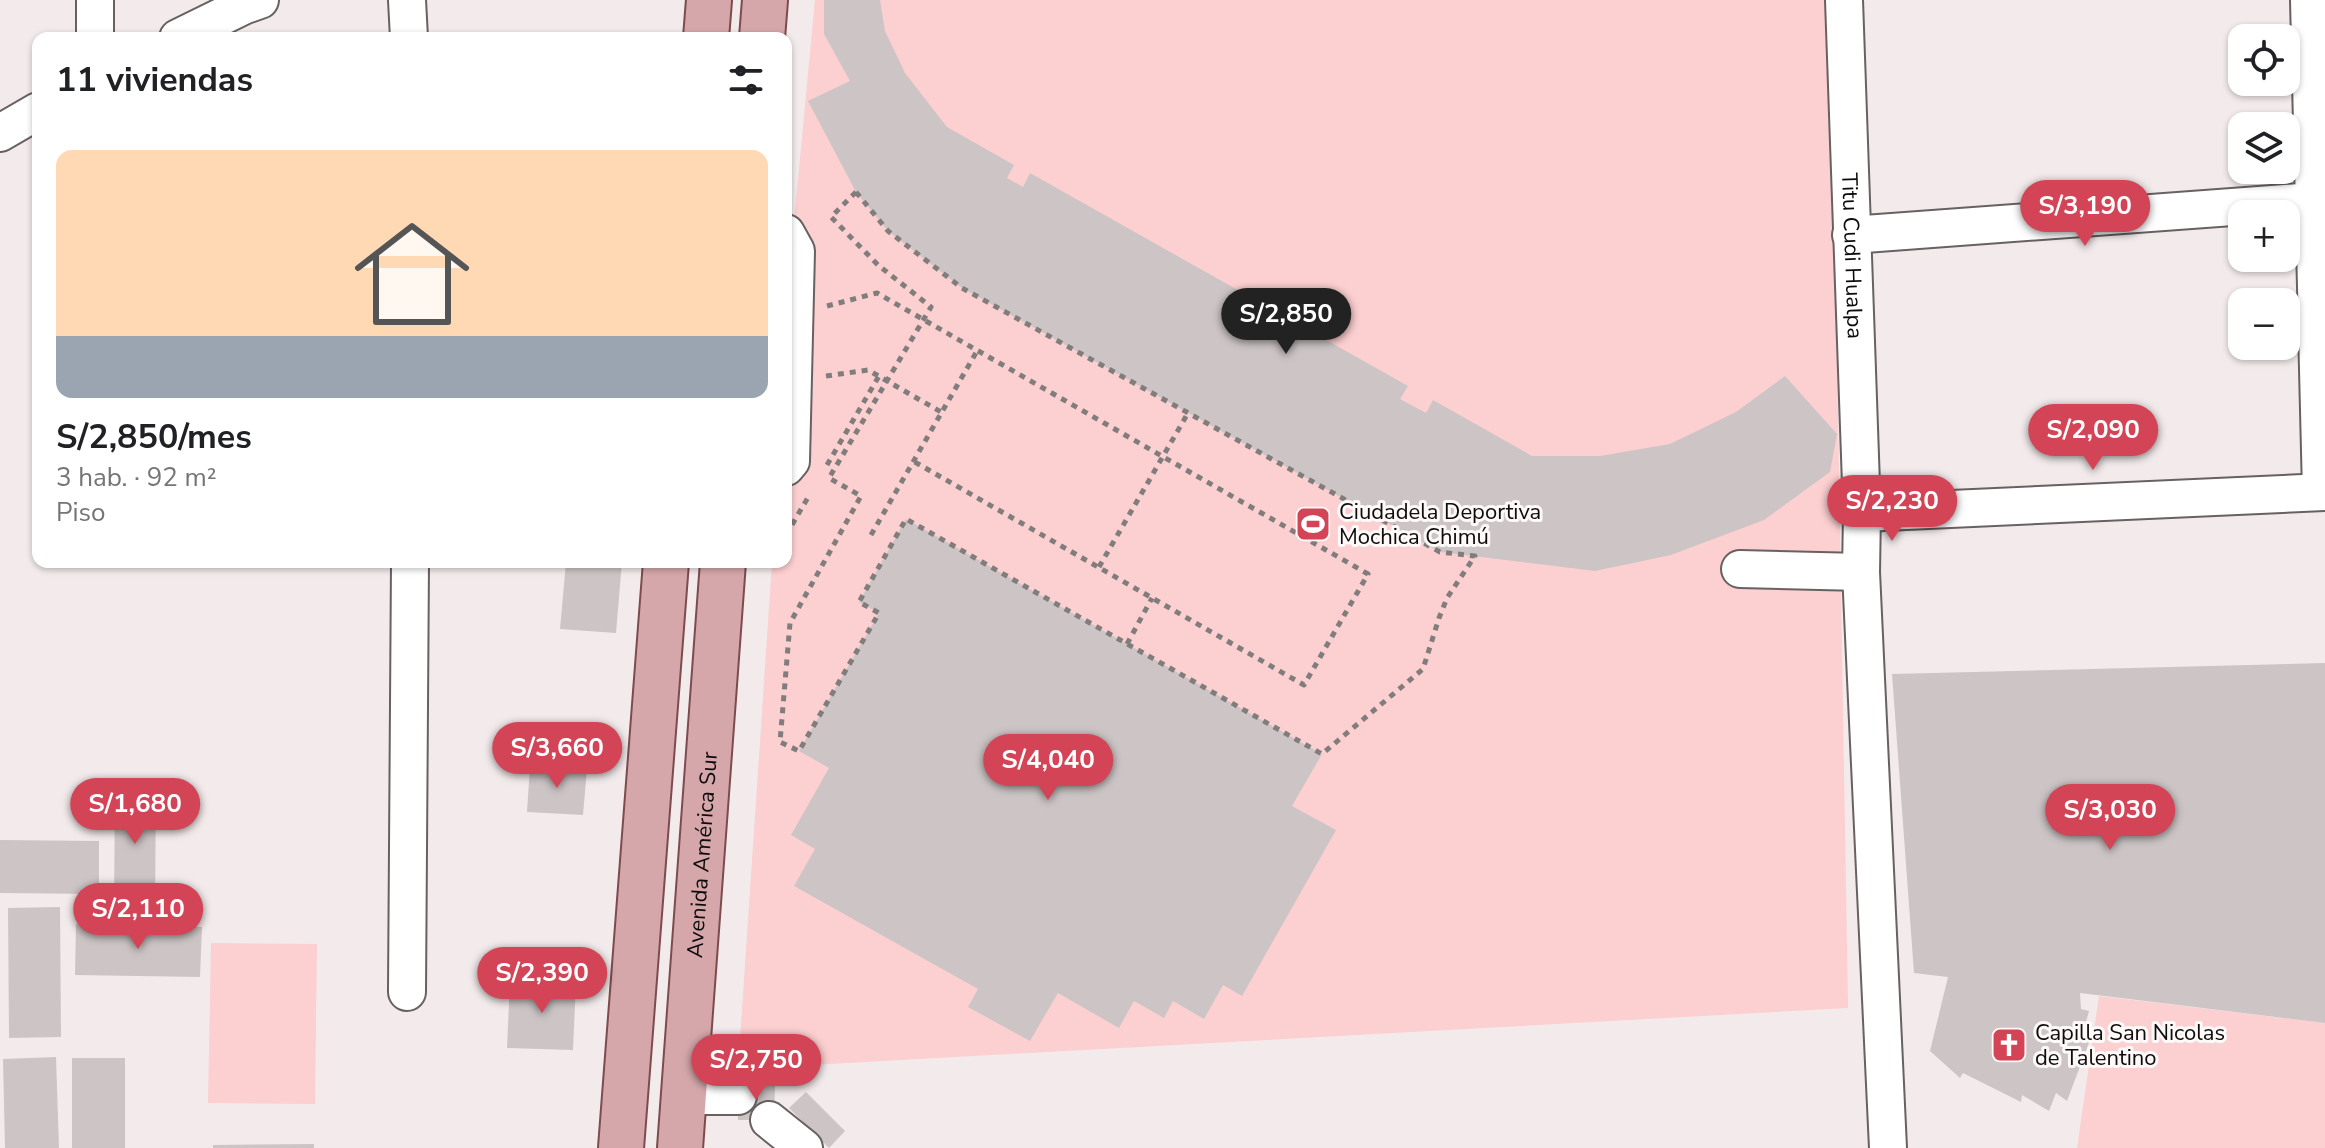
<!DOCTYPE html>
<html lang="es">
<head>
<meta charset="utf-8">
<style>
	body { margin:0; font-family:"Nunito Sans",sans-serif; background:#f2f2f2; color:#202124; height:100vh; display:flex; flex-direction:column; font-size:30px; white-space:nowrap }
	* { box-sizing:border-box; margin:0 }
	p { font-size:26px; color:#757577 }
	.icon { flex:none; width:44px; height:44px; fill:none; stroke:currentColor; stroke-width:2; stroke-linecap:round; stroke-linejoin:round }
	.map { position:relative; flex:1; overflow:hidden }
	.sheet { position:absolute; left:32px; top:32px; width:760px; height:536px; display:flex; flex-direction:column; background:#fff; border-radius:16px; box-shadow:0 2px 6px #0004 }
	.sheet>* { flex:none }
	.buttons { position:absolute; left:2228px; top:24px; display:grid; gap:16px }
	.buttons a { display:grid; place-items:center; width:72px; height:72px; border-radius:16px; background:#fff; box-shadow:0 2px 6px #0004; font-size:40px }
	.price { position:absolute; translate:-50% -68px; padding:0 18px; border-radius:28px; background:#d44457; color:#fff; font-size:26px; line-height:52px; filter:drop-shadow(0 2px 4px #0008) }
	.price::after { content:''; position:absolute; left:50%; top:48px; width:24px; height:18px; margin-left:-12px; background:inherit; clip-path:polygon(0 0,100% 0,50% 100%) }
	.price.on { background:#222; color:#fff }
	ul { padding:0; list-style:none }
	li { display:grid; align-content:center; gap:16px; height:424px; padding:0 24px }
	li span { display:grid; place-items:center; height:248px; border-radius:16px; color:#555 }
	li>.icon { margin-inline-start:auto }
	span .icon { width:144px; height:144px; fill:#fffc; stroke-width:1 }
	li b { font-size:34px }
	h2 { display:flex; justify-content:space-between; align-items:center; height:96px; padding:0 24px; font-size:34px }
	.map>svg:first-child { display:block }
	.green { fill:#fccfd0 }
	.building { fill:#cdc5c5 }
	.lines { fill:none; stroke-linecap:round; stroke-linejoin:round }
	.minor-casing { stroke:#686161; stroke-width:40 }
	.major-casing { stroke:#7d4b4d; stroke-width:48 }
	.path { stroke:#827d7d; stroke-width:5; stroke-dasharray:6 6; stroke-linecap:butt }
	.minor { stroke:#fff; stroke-width:36 }
	.major { stroke:#d5a7aa; stroke-width:44 }
	.labels { text-anchor:middle; stroke-width:6; stroke-linejoin:round; paint-order:stroke }
	.street-label { font-size:22px; fill:#0d0b0b; stroke:#fef9f9 }
	.poi-label { font-size:22px; fill:#0d0b0b; stroke:#fef9f9; text-anchor:start }
</style>
</head>
<body>
<div class="map">
<svg width="2325" height="1148" viewBox="0 0 2325 1148">
	<rect width="100%" height="100%" fill="#f3ebeb"/>
	<g class="green">
		<path d="M815,0H1831L1848,1008L738,1069L772,562H786V486L799,462L794,221Z"/>
		<path d="M211,943L317,944L315,1104L208,1103Z"/>
		<path d="M2099,996L2325,1023V1148H2077Z"/>
	</g>
	<g class="building">
		<path d="M824,0H880L885,31L905,73L947,127L1014,165L1007,178L1023,187L1030,173L1408,386L1400,399L1426,413L1433,400L1532,456H1600L1670,444L1736,412L1785,376L1837,434L1830,472L1764,520L1671,555L1595,571L1440,552L962,288L888,231L856,192L808,101L850,81L824,34Z"/>
		<path d="M906,519L1322,754L1292,806L1336,830L1242,996L1223,985L1204,1019L1173,1001L1164,1018L1134,1001L1119,1028L1058,993L1030,1041L968,1007L978,989L794,886L815,849L791,835L829,768L799,751L879,613L859,602Z"/>
		<path d="M566,562H622L616,633L560,629Z"/>
		<path d="M2325,663V1023L2080,993L2081,1009L2089,1011L2082,1037L2090,1040L2067,1101L2056,1093L2049,1111L2022,1095L2021,1102L1963,1073L1960,1078L1930,1051L1948,977L1914,973L1892,674Z"/>
		<path d="M530,766L587,769L583,815L527,812Z"/>
		<path d="M115,778H156L155,913H114Z"/>
		<path d="M0,840L99,841V894L0,893Z"/>
		<path d="M60,907L61,1037L9,1038L8,908Z"/>
		<path d="M76,924L202,927L200,977L75,975Z"/>
		<path d="M510,980L576,982L573,1050L507,1048Z"/>
		<path d="M56,1057L59,1148H5L3,1059Z"/>
		<rect x="72" y="1058" width="53" height="90"/>
		<path d="M738,1085H775L774,1120H738Z"/>
		<path d="M806,1092L845,1131L829,1148L789,1108Z"/>
		<path d="M314,1144V1148H213V1145Z"/>
	</g>
	<g class="lines">
		<defs>
			<g id="minor">
				<path d="M407,0L409,38"/>
				<path id="s1" d="M1844,0L1862,513L1861,572L1888,1148"/>
				<path d="M2309,0L2321,492"/>
				<path d="M95,38V0"/>
				<path d="M178,38L243,6L260,0"/>
				<path d="M0,133L38,111"/>
				<path d="M786,233L796,251L791,461L786,467"/>
				<path d="M1851,235L2314,201"/>
				<path d="M1862,513L2325,492"/>
				<path d="M1740,569L1861,572"/>
				<path d="M407,992L410,562"/>
				<path d="M683,1096H738"/>
				<path d="M769,1120L804,1148"/>
			</g>
			<g id="major">
				<path d="M706,38L709,0"/>
				<path d="M762,38L765,0"/>
				<path d="M621,1148L666,562"/>
				<path id="s2" d="M680,1148L723,562"/>
			</g>
		</defs>
		<use href="#minor" class="minor-casing"/>
		<use href="#major" class="major-casing"/>
		<g class="path">
			<path d="M856,192L888,231L962,288L1440,552L1475,556L1447,598L1439,618L1423,669L1322,754L906,519L859,602L879,613L799,751L780,742L790,623L861,496L829,478L931,307L878,265L831,217Z"/>
			<path d="M827,306L877,293L1368,574L1304,685L913,461"/>
			<path d="M826,376L868,370L941,412"/>
			<path d="M827,465L879,376"/>
			<path d="M786,535L810,494"/>
			<path d="M871,535L977,351"/>
			<path d="M1099,567L1188,413"/>
			<path d="M1127,644L1152,598"/>
		</g>
		<use href="#minor" class="minor"/>
		<use href="#major" class="major"/>
	</g>
	<defs>
		<symbol id="stadium-square" viewBox="-11 -11 22 22"><rect x="-9" y="-9" width="18" height="18" rx="4" fill="#d44457" stroke="#fef9f9"/><path d="M0-5a6.5 5 0 1 0 0 10a6.5 5 0 1 0 0-10ZM-3.5-1.8h7v3.6h-7Z" fill="#fff"/></symbol>
		<symbol id="church-square" viewBox="-11 -11 22 22"><rect x="-9" y="-9" width="18" height="18" rx="4" fill="#d44457" stroke="#fef9f9"/><path d="M-1.2-6h2.4v3.5h3.3v2.4h-3.3V6h-2.4V-.1h-3.3v-2.4h3.3Z" fill="#fff"/></symbol>
	</defs>
	<g fill-rule="evenodd">
		<use href="#stadium-square" x="1293" y="504" width="40" height="40"/>
		<use href="#church-square" x="1989" y="1025" width="40" height="40"/>
	</g>
	<g class="labels">
		<g class="street-label">
			<text dy="8" stroke="none"><textPath href="#s1" startOffset="256">Titu Cudi Hualpa</textPath></text>
			<text dy="8" stroke="none"><textPath href="#s2" startOffset="294">Avenida América Sur</textPath></text>
		</g>
		<g class="poi-label">
			<text x="1339" y="519">Ciudadela Deportiva<tspan x="1339" dy="25">Mochica Chimú</tspan></text>
			<text x="2035" y="1040">Capilla San Nicolas<tspan x="2035" dy="25">de Talentino</tspan></text>
		</g>
	</g>
</svg>
<div class="buttons">
<a><svg class="icon" aria-label="locate" viewBox="0 0 24 24"><circle cx="12" cy="12" r="6"/><path d="M12 2v4M12 18v4M2 12h4M18 12h4"/></svg></a>
<a><svg class="icon" aria-label="layers" viewBox="0 0 24 24"><path d="M12 4l9 5-9 5-9-5zM3 14l9 5 9-5"/></svg></a>
<a>+</a>
<a>−</a>
</div>
<b class="price" style="left:2085px;top:248px">S/3,190</b>
<b class="price on" style="left:1286px;top:356px">S/2,850</b>
<b class="price" style="left:2093px;top:472px">S/2,090</b>
<b class="price" style="left:1892px;top:543px">S/2,230</b>
<b class="price" style="left:557px;top:790px">S/3,660</b>
<b class="price" style="left:1048px;top:802px">S/4,040</b>
<b class="price" style="left:135px;top:846px">S/1,680</b>
<b class="price" style="left:2110px;top:852px">S/3,030</b>
<b class="price" style="left:138px;top:951px">S/2,110</b>
<b class="price" style="left:542px;top:1015px">S/2,390</b>
<b class="price" style="left:756px;top:1102px">S/2,750</b>
<section class="sheet">
<h2>11 viviendas<svg class="icon" aria-label="filters" viewBox="0 0 24 24"><path d="M4 7h16M4 17h16"/><circle cx="9" cy="7" r="2"/><circle cx="15" cy="17" r="2"/></svg></h2>
<ul>
<li><span style="background:linear-gradient(#ffd9b3 75%,#9aa5b1 0)"><svg class="icon" aria-label="home" viewBox="0 0 24 24"><path d="M3 11l9-7 9 7M6 9v11h12V9"/></svg></span><div><b>S/2,850/mes</b><p>3 hab. · 92 m²</p><p>Piso</p></div></li>
</ul>
</section>
</div>
</body>
</html>
